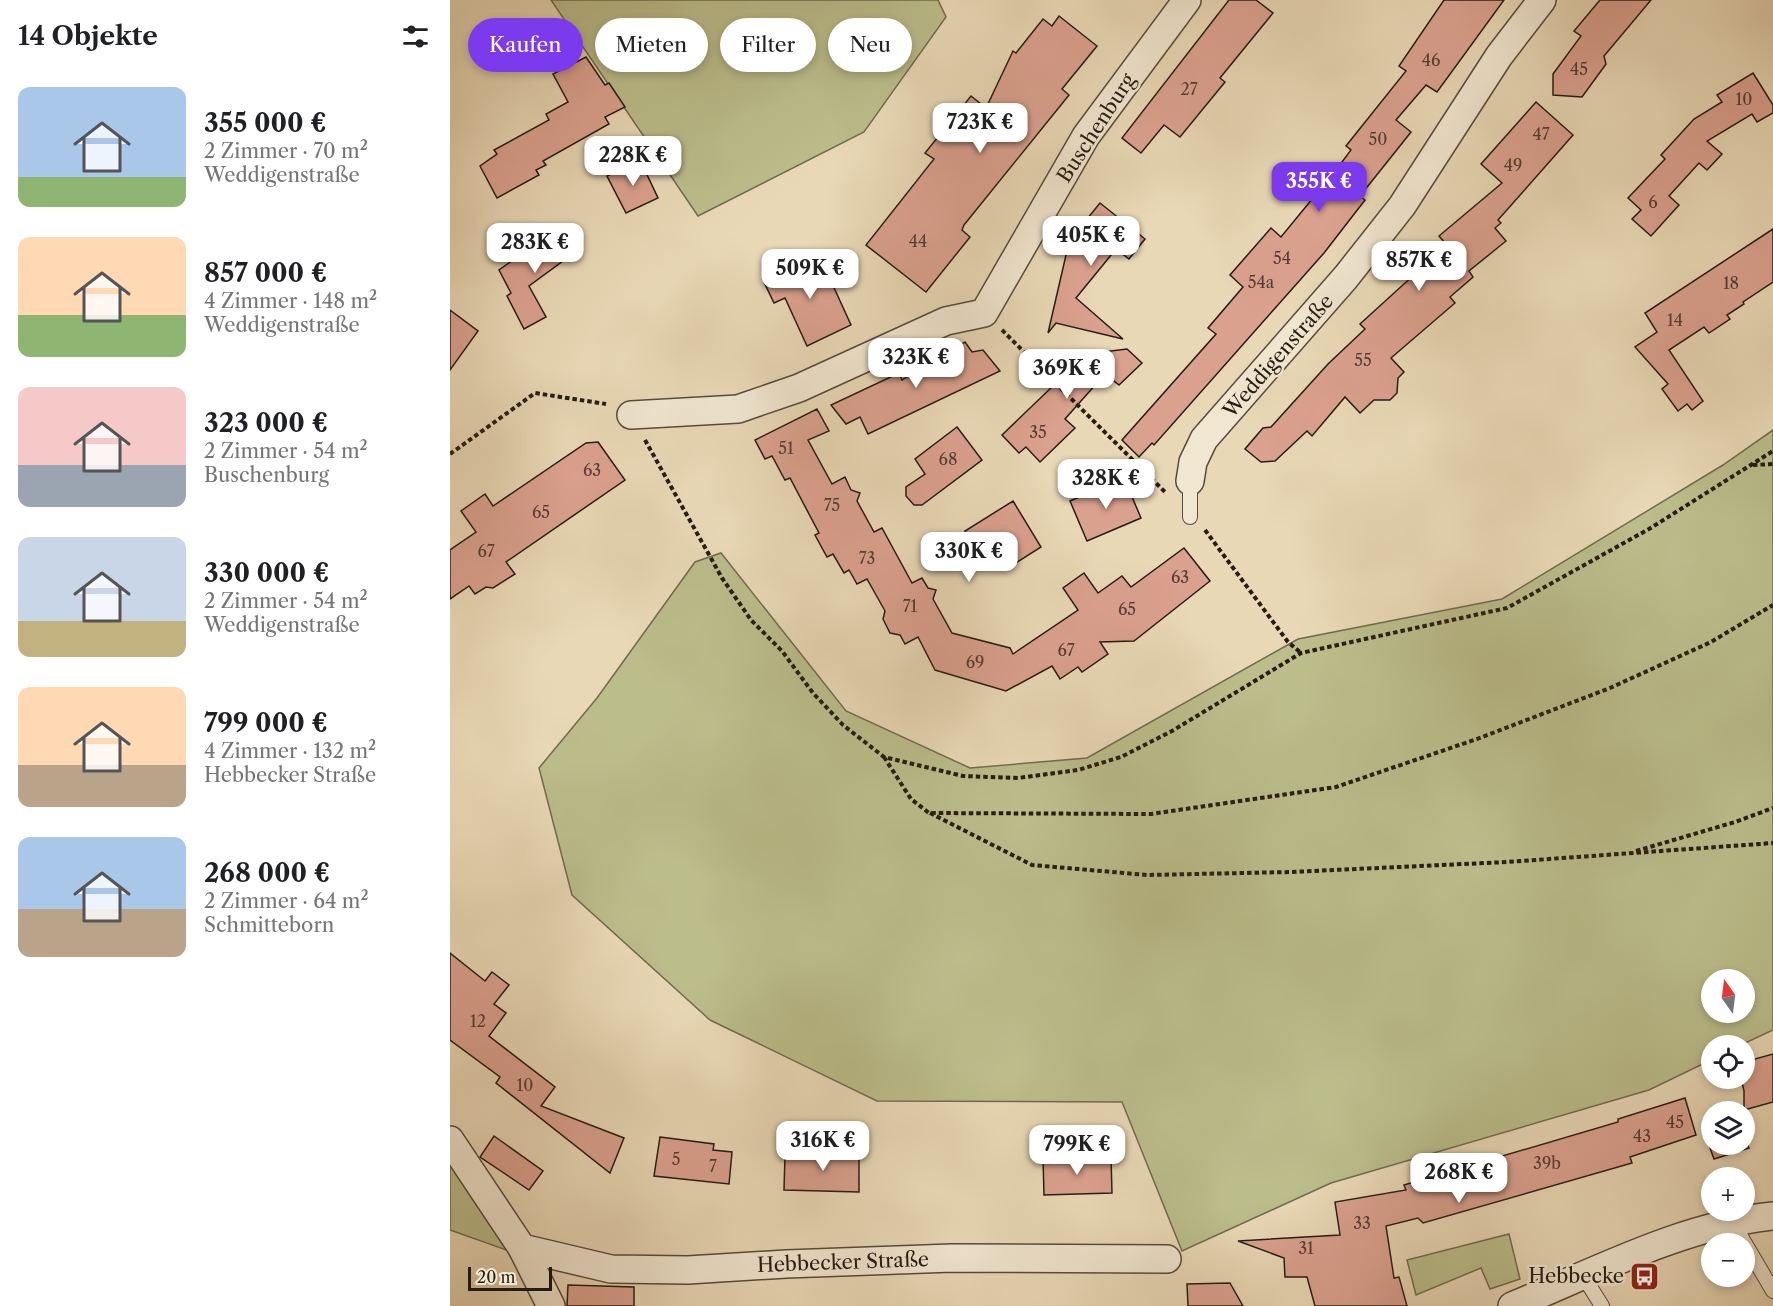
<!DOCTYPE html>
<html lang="de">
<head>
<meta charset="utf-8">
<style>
	body { margin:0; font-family:"Libre Caslon Text",serif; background:#f6f6f6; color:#202124; height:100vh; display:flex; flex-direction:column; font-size:22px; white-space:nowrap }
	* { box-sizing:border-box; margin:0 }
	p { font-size:20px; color:#757577 }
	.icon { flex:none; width:33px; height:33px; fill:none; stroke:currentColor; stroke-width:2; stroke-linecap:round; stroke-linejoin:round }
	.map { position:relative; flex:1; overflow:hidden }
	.side { display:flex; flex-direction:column; background:#fff; width:450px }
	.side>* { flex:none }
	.hud { position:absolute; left:18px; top:18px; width:570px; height:54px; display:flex; gap:12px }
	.needle { width:39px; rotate:346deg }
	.controls { position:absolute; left:1251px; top:969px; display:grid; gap:12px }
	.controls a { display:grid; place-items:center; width:54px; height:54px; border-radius:50%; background:#fff; box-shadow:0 3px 9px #0003; font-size:30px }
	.scale { position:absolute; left:18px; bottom:15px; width:84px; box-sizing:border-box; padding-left:6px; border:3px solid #261c14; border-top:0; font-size:16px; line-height:21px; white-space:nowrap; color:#261c14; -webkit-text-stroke:4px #f1e6d0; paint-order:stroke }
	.price { position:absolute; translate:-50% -51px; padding:0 14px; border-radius:12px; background:#fff; color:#222; font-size:20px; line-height:39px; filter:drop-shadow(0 2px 3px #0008) }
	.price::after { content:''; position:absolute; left:50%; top:36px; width:18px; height:14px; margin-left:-9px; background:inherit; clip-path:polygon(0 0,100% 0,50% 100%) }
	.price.selected { background:#7c3aed; color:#fff }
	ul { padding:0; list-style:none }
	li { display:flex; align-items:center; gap:18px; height:150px; padding:0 18px }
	li span { display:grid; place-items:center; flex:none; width:168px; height:120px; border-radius:12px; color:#555 }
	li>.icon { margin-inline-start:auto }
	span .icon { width:72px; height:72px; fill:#fffc; stroke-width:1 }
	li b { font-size:26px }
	h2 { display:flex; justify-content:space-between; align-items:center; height:72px; padding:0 18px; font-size:26px }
	.tag { padding:0 21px; border-radius:27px; background:#fff; box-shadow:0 3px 9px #0003; font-size:21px; line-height:54px }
	.tag.selected { background:#7c3aed; color:#fff }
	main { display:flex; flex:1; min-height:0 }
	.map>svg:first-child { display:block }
	.green { fill:#bbbd8b; stroke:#706c50; stroke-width:1.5; fill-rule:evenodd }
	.building { fill:#dba18f; stroke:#261c14; stroke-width:1.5 }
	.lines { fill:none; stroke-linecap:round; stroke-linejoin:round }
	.lane-casing { stroke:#574b3c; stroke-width:16 }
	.street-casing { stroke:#574b3c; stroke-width:30 }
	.path { stroke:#261c14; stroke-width:4; stroke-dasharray:4.5 3; stroke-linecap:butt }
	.lane { stroke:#f1e6d0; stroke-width:14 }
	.street { stroke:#f1e6d0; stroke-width:27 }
	.labels { text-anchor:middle; stroke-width:5; stroke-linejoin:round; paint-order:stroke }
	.number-label { font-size:16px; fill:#533d33 }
	.street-label { font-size:20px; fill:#261c14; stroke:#f1e6d0 }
	.poi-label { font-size:20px; fill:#261c14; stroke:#f1e6d0; text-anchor:end }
</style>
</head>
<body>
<main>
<section class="side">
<h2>14 Objekte<svg class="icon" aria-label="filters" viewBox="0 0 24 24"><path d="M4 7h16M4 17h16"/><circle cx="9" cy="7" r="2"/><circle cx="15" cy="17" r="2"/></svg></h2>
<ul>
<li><span style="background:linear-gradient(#a9c7e8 75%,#8fb573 0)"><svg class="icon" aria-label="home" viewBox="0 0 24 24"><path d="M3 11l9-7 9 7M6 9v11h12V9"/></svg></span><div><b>355 000 €</b><p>2 Zimmer · 70 m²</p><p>Weddigenstraße</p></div></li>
<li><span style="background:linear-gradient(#ffd9b3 65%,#8fb573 0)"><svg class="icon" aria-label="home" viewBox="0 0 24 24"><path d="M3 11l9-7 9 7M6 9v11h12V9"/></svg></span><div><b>857 000 €</b><p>4 Zimmer · 148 m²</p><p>Weddigenstraße</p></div></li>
<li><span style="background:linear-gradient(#f6c9c9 65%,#9aa5b1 0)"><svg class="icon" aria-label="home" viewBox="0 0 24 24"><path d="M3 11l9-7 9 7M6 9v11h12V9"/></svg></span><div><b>323 000 €</b><p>2 Zimmer · 54 m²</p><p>Buschenburg</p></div></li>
<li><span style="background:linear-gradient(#c9d6e8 70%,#c2b280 0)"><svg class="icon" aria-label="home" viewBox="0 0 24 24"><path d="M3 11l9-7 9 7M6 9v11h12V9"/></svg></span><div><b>330 000 €</b><p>2 Zimmer · 54 m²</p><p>Weddigenstraße</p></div></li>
<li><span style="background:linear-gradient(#ffd9b3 65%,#b9a48a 0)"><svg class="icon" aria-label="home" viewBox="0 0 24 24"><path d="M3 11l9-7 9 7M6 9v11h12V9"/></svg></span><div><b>799 000 €</b><p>4 Zimmer · 132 m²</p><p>Hebbecker Straße</p></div></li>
<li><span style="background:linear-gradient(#a9c7e8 60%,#b9a48a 0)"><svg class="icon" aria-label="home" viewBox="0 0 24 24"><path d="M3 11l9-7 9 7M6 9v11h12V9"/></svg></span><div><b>268 000 €</b><p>2 Zimmer · 64 m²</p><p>Schmitteborn</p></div></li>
</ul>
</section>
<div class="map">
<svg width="1323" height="1306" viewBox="0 0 1323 1306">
	<rect width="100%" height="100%" fill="#e9d8b6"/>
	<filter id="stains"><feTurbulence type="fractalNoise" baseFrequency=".00333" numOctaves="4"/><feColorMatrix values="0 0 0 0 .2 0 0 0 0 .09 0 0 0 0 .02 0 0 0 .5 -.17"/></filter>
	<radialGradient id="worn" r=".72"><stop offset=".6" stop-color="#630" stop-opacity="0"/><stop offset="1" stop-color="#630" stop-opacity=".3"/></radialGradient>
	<g class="green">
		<path d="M101,0H488L496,17L414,132L248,216Z"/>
		<path d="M1323,430V1030L1291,1045L1262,1046L1261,1060L1199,1090L881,1183L732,1251L672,1102L427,1101L260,1020L122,895L89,768L147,698L245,562L271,553L396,711L520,768L637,758L848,639L1052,599L1273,465ZM1262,980H1294V1012H1262Z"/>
		<path d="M0,1157L65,1253L0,1230Z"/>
		<path d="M1059,1234L1070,1279L1040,1289L1031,1268L966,1295L957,1260Z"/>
	</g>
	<g class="building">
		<path d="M779,0H806L823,13L770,78L775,82L730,137L714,125L691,153L672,138Z"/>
		<path d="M994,0H1054L987,92L976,85L946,120L961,132L910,196L915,200L874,253L704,445L702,443L689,457L672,440L766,334L758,328L793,287L780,275L821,228L831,237L886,170L901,150L896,146L956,71L949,66Z"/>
		<path d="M1150,0H1201L1154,56L1156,64L1132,97L1103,95V74L1131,36L1124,31Z"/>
		<path d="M609,16L647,46L612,89L619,95L514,225L512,230L520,237L476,292L416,245L484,159L475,153L521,96L536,108L563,51L566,53L593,19L602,26Z"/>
		<path d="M136,57L155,85L159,83L175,107L155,117L159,124L93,161L96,165L86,170L89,175L47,198L30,166L47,154L44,150L99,120L96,114L118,102L103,74Z"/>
		<path d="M1303,73L1323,105V113L1307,122L1302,114L1257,141L1272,154L1257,170L1249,163L1219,196L1229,205L1201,236L1182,219L1191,210L1178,198L1215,159L1211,155L1244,119L1272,102L1267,95Z"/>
		<path d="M1086,102L1123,135L1048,220L1051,223L1045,228L1056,241L1019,271L1023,277L1000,297L1005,303L941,358L954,372L948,378L947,393L940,400H924L910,413L895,397L862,436L857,431L825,461L811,462L795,449L813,428L821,427L878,364L915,329L910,324L987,254L985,251L995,243L989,236L1052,183L1031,164Z"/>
		<path d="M190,160L208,198L176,213L157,176Z"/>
		<path d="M650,203L695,239L679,259L666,249L626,298L673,339L606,323L598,333L616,255L611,251Z"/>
		<path d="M110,226L128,250L79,286L96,317L74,329L57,296L61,293L49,270Z"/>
		<path d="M1323,229V282L1293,302L1294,304L1277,315L1280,319L1259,333L1254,327L1219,350L1253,401L1242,410L1237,404L1228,411L1212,389L1218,384L1185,347L1207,332L1195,313Z"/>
		<path d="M370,257L401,325L357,346L335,298L324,303L314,282L352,263L353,265Z"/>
		<path d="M0,310L28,331L0,370Z"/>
		<path d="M515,342L522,352L533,350L550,371L418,434L410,417L396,424L381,405L449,373L452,380Z"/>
		<path d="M677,349L692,363L669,385L655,374L615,419L625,428L590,462L576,447L569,453L552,435L605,384L595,385L620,356Z"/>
		<path d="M367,409L379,431L358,440L382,484L395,477L401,490L410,493L407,501L424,532L432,528L462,583L472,578L478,588L486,590L483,599L502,633L560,648L563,654L628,610L613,588L634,573L648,593L672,576L681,587L734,548L760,581L684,641L650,642L658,654L632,672L628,667L610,679L602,666L556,691L485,670L468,637L455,644L450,635L440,633L433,619L435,611L417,579L407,584L399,570L394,573L383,554L377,557L365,535L369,533L340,478L335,480L322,456L315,459L305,440Z"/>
		<path d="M507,427L532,460L472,505H464L456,496V487L475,474L465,459Z"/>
		<path d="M148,442L175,480L56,562L65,574L43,588L36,587L25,594L19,586L0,599V550L26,532L11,511L35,494L43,506L136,443Z"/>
		<path d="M674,478L691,518L637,541L620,501Z"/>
		<path d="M563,501L591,547L561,566L551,550L533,561L515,531Z"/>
		<path d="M0,953L35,981L42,972L59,985L44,1004L56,1013L39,1036L105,1087L91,1106L174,1138L160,1173L46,1083L50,1077L0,1040Z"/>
		<path d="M1323,1054V1102L1294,1110V1091L1291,1078H1294V1062Z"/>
		<path d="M1235,1098L1246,1135L1180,1157L1182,1163L973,1223L968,1218L936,1226L944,1278L949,1277L957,1306H865L857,1277H835L834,1258L788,1241L890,1235L885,1202L956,1190L954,1185L1168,1122V1119Z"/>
		<path d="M1262,1135V1144H1294V1136L1299,1148L1264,1159L1256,1137Z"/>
		<path d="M44,1136L93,1171L79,1190L30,1157Z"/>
		<path d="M210,1137L264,1144L263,1150L282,1152L279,1184L204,1176Z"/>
		<path d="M388,1148L409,1149V1192L334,1190L335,1156H354V1152L388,1153Z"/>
		<path d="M661,1157L662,1193L594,1195L593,1158Z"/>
		<path d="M780,1283L793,1306H738L737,1284Z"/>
		<path d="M118,1285L184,1287V1306H117Z"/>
	</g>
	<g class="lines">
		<defs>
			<g id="lane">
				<path d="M740,481V517"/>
				<path d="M1283,1223L1323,1291"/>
				<path d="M1134,1277L1152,1306"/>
			</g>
			<g id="street">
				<path d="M181,415L288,409L349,388L496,321L534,313L636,136L737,0"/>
				<path d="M740,481L743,462L754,439L896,277L952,206L1049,56L1092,0"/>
				<path d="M0,1140L72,1248L101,1306"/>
				<path d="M72,1248L161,1269L238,1270L336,1264L502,1258L717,1259"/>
				<path d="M1062,1306C1147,1271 1231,1226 1323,1216"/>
			</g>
		</defs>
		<use href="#lane" class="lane-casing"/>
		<use href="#street" class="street-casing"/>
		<g class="path">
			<path d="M552,330L715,492"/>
			<path d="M195,440L272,578L301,620L332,651L363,693L393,725L434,757L513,776L568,778L628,770L671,757L722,731L851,653L1057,608L1199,529L1323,451"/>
			<path d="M0,454L85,393L156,404"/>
			<path d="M1303,465L1323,464"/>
			<path d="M755,530L838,642L851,653"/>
			<path d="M434,757L461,799L479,813L701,814L886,787L1027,739L1160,688L1261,642L1323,605"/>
			<path d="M480,813L582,865L697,875L841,872L1057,862L1323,843"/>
			<path d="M1186,851L1285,822L1323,808"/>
		</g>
		<use href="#lane" class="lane"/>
		<use href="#street" class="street"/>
	</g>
	<defs>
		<symbol id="bus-square" viewBox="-11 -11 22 22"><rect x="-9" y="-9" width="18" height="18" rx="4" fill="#8f2418" stroke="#f1e6d0"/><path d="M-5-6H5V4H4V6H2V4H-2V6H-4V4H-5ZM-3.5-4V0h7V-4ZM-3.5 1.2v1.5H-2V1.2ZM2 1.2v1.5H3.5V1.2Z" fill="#fff"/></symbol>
	</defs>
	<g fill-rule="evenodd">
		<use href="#bus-square" x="1178" y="1260" width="33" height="33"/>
	</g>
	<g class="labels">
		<g class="number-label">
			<text x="981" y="66">46</text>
			<text x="1129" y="75">45</text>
			<text x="739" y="95">27</text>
			<text x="1294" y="105">10</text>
			<text x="1091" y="140">47</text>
			<text x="928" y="145">50</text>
			<text x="1063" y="171">49</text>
			<text x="1203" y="208">6</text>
			<text x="468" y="247">44</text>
			<text x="832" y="264">54</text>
			<text x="811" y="288">54a</text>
			<text x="1281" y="289">18</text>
			<text x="1225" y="326">14</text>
			<text x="913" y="366">55</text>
			<text x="588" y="438">35</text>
			<text x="336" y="454">51</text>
			<text x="498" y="465">68</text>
			<text x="142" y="476">63</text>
			<text x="382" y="511">75</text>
			<text x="91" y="518">65</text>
			<text x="36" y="557">67</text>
			<text x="417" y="564">73</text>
			<text x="730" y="583">63</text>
			<text x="460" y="612">71</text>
			<text x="677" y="615">65</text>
			<text x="616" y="656">67</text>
			<text x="525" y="668">69</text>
			<text x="28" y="1027">12</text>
			<text x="75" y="1091">10</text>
			<text x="1225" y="1128">45</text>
			<text x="1192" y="1142">43</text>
			<text x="226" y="1165">5</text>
			<text x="1097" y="1169">39b</text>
			<text x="263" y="1172">7</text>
			<text x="912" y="1229">33</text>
			<text x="856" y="1254">31</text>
		</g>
		<g class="street-label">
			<text transform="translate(646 128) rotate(-57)" y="7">Buschenburg</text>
			<text transform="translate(828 356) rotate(-49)" y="7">Weddigenstraße</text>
			<text transform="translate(393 1262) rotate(-2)" y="7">Hebbecker Straße</text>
		</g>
		<g class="poi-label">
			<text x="1174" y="1283">Hebbecke</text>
		</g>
	</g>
	<rect width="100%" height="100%" filter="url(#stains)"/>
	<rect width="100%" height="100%" fill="url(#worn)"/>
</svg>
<div class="controls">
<a><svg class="needle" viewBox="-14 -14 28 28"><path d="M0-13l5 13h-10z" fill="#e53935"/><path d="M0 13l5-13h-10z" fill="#757577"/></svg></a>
<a><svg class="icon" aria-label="locate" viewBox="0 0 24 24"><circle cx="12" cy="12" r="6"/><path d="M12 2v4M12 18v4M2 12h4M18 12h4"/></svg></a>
<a><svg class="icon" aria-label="layers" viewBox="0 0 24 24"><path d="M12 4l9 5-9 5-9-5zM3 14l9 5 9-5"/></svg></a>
<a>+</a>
<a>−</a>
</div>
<div class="scale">20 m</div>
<b class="price" style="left:530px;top:154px">723K €</b>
<b class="price" style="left:183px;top:187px">228K €</b>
<b class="price selected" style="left:869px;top:213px">355K €</b>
<b class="price" style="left:641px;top:267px">405K €</b>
<b class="price" style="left:85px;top:274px">283K €</b>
<b class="price" style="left:969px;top:292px">857K €</b>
<b class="price" style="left:360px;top:300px">509K €</b>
<b class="price" style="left:466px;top:389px">323K €</b>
<b class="price" style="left:617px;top:400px">369K €</b>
<b class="price" style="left:656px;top:510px">328K €</b>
<b class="price" style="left:519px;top:583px">330K €</b>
<b class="price" style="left:373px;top:1172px">316K €</b>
<b class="price" style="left:627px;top:1176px">799K €</b>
<b class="price" style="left:1009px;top:1204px">268K €</b>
<div class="hud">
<a class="tag selected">Kaufen</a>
<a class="tag">Mieten</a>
<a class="tag">Filter</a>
<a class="tag">Neu</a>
</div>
</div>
</main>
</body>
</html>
